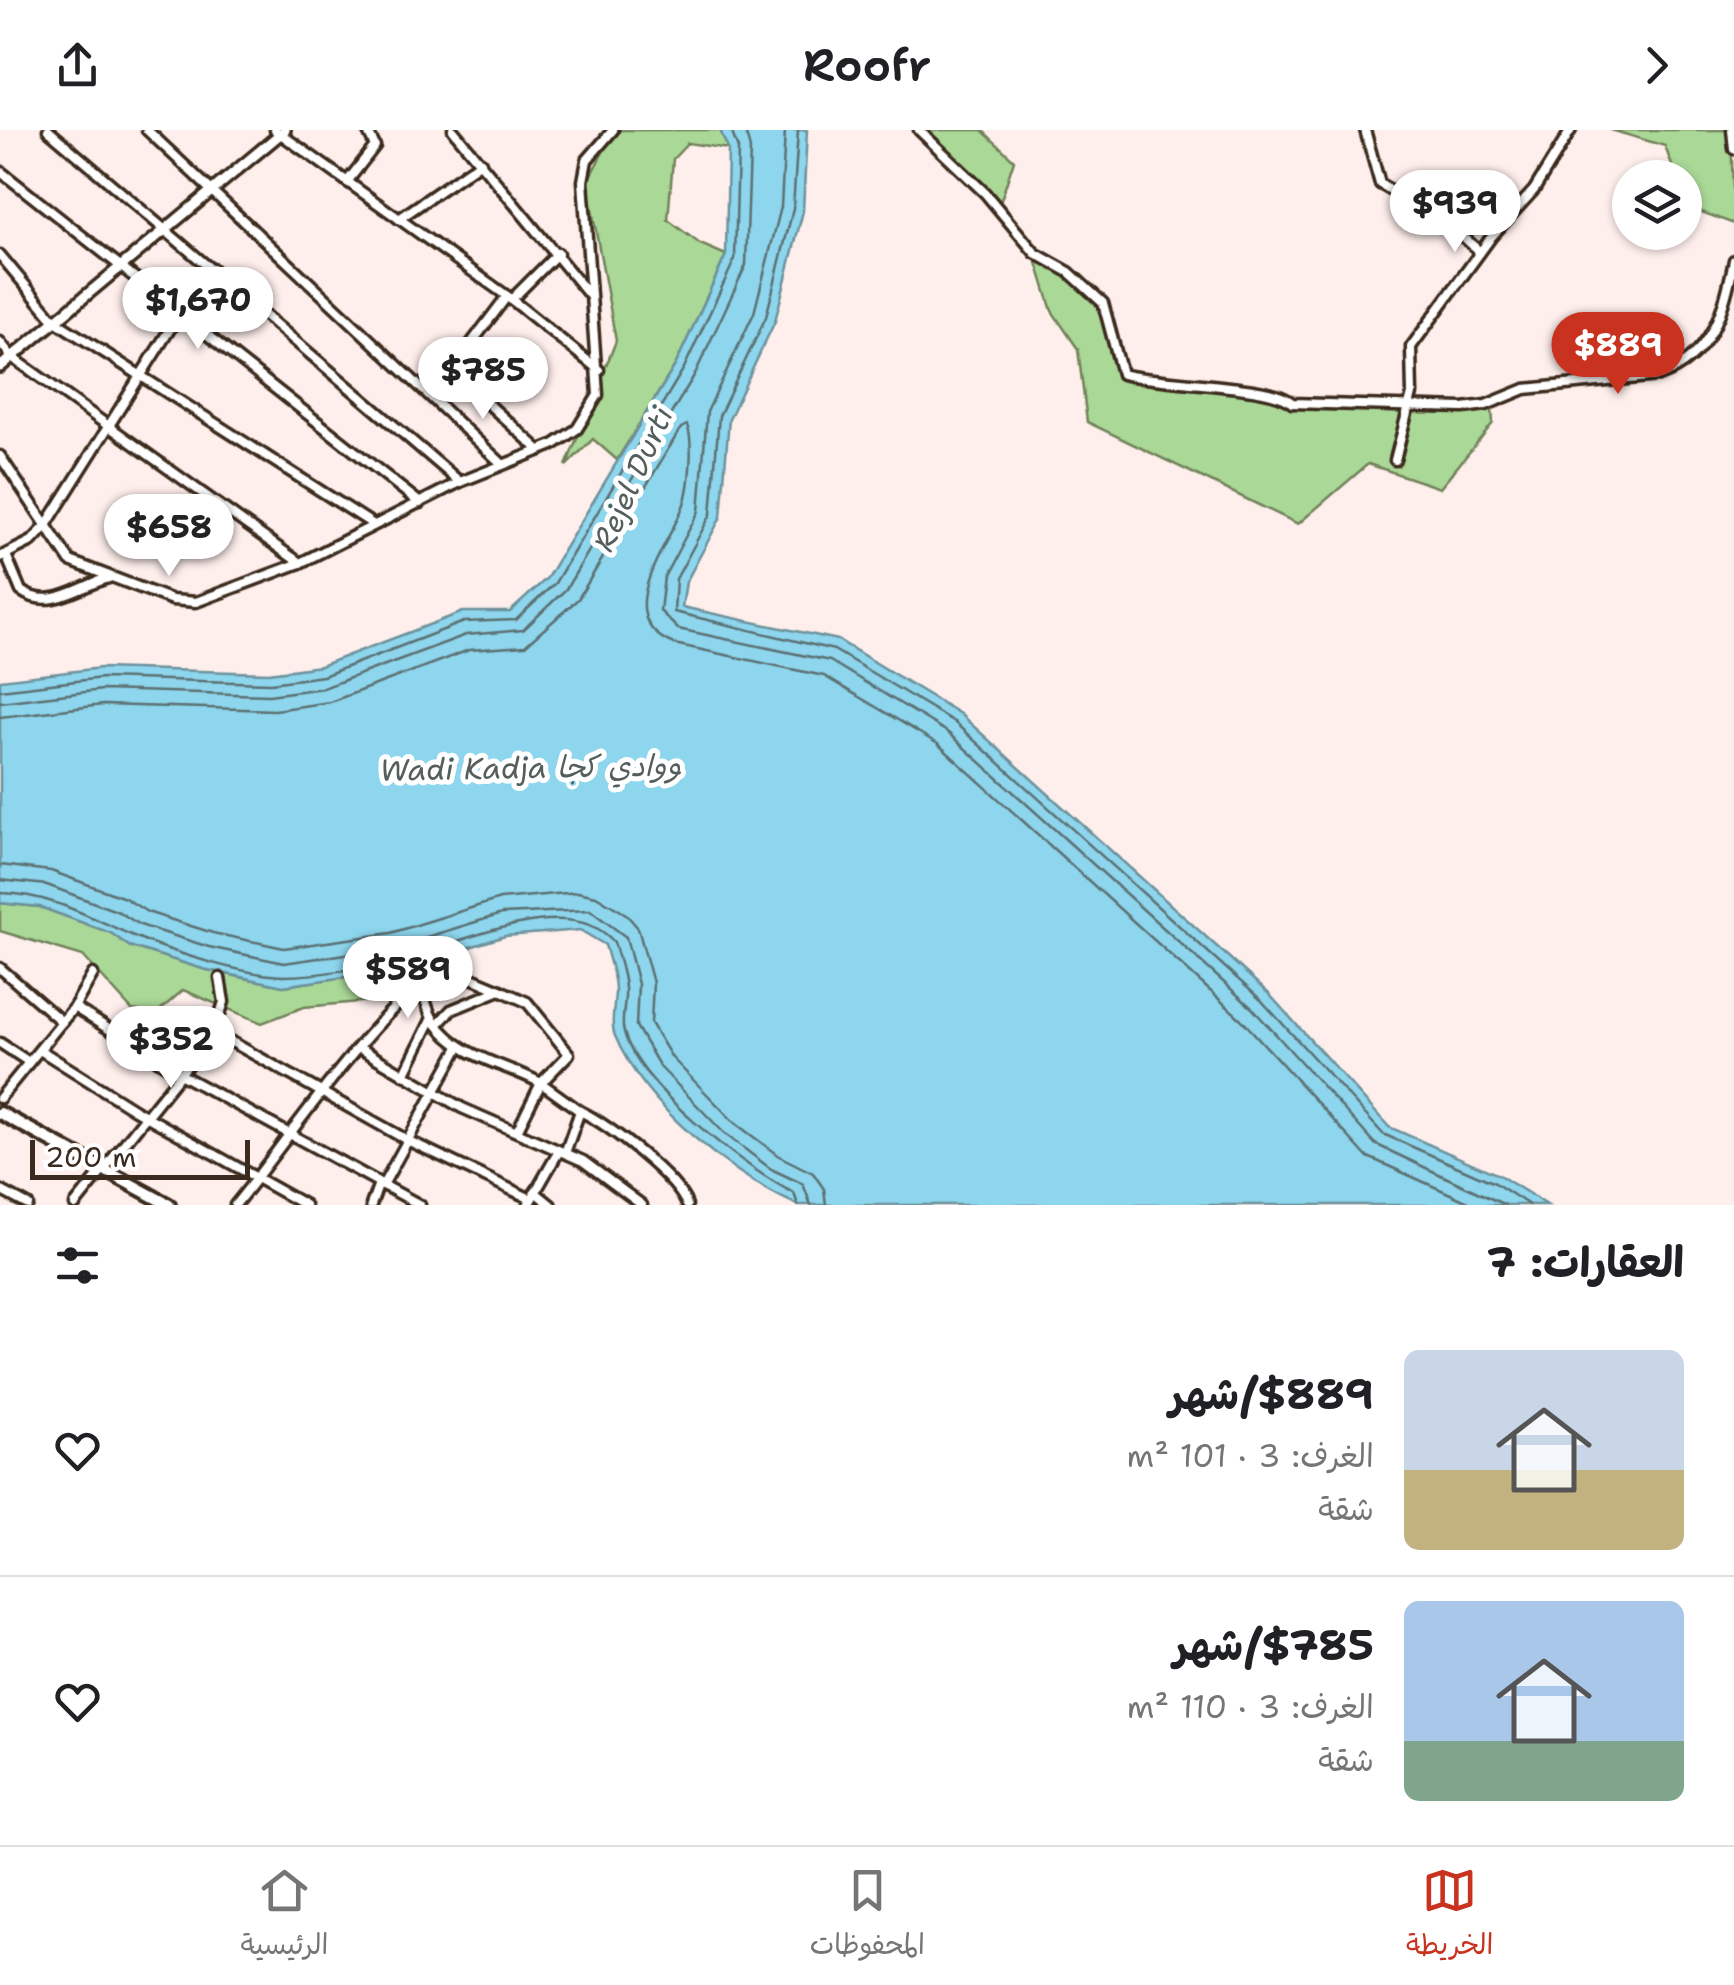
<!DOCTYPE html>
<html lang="ar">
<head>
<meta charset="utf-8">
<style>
	body { margin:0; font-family:"Shantell Sans","Playpen Sans Arabic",sans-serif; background:#f2f2f2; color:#202124; direction:rtl; height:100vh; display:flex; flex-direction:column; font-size:38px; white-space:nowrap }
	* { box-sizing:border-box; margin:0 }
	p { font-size:32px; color:#757577 }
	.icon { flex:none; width:55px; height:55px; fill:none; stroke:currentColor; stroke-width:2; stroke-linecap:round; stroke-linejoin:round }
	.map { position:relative; height:1075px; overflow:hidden; direction:ltr }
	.side { display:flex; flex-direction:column; background:#fff; flex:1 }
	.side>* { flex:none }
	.fabs { position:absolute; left:1612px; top:30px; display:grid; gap:20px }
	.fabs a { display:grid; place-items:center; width:90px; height:90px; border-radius:50%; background:#fff; box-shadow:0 2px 8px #0004; font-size:50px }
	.scale { position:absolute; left:30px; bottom:25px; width:220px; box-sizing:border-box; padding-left:10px; border:5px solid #3b2a1e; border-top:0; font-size:28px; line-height:35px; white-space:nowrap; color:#3b2a1e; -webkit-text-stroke:8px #fff; paint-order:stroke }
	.price { position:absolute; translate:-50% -85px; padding:0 22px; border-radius:35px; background:#fff; color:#222; font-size:32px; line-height:65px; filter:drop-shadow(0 2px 5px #0008) }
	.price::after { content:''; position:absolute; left:50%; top:60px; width:30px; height:22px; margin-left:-15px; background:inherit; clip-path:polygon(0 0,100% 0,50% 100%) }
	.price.current { background:#c8321e; color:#fff }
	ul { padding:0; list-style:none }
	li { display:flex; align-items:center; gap:30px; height:250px; padding:0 50px }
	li+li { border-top:2px solid #e0e0e0 }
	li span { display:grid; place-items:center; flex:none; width:280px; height:200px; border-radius:15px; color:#555 }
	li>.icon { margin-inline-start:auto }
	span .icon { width:120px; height:120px; fill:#fffc; stroke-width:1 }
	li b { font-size:42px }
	h2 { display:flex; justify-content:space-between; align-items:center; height:120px; padding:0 50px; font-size:42px }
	header { display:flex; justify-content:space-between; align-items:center; height:130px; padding:0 50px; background:#fff; font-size:45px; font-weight:600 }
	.dock { display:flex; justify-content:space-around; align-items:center; height:140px; border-top:2px solid #e0e0e0; background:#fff; font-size:28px; color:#757577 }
	.dock a { display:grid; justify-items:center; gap:5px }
	.dock .current { color:#c8321e }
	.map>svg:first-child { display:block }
	.green { fill:#aad897; stroke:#72815a; stroke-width:2.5 }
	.water { fill:#8dd6ee; stroke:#6c919b; stroke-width:2.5 }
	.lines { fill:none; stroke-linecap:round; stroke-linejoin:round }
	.shore { stroke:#5c6f71; stroke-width:2.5 }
	.minor-casing { stroke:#3b2a1e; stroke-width:15 }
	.tertiary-casing { stroke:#3b2a1e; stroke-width:16 }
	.secondary-casing { stroke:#3b2a1e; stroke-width:18 }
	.minor { stroke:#fff; stroke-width:8 }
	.tertiary { stroke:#fff; stroke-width:9 }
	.secondary { stroke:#fff; stroke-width:10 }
	.labels { text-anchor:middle; stroke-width:10; stroke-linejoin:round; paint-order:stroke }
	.water-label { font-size:30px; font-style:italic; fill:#545e5c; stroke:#fff }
</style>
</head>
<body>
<header><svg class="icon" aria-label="forward" viewBox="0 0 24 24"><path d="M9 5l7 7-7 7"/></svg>Roofr<svg class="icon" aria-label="share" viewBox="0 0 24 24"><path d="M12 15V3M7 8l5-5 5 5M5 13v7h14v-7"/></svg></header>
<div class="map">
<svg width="1734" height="1075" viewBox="0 0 1734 1075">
	<rect width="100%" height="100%" fill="#feefec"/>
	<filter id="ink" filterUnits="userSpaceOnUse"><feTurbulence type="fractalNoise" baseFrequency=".01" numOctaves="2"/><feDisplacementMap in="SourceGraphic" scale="20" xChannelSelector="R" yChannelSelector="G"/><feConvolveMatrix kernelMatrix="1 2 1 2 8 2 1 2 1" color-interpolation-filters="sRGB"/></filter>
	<g filter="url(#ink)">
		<g class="green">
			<path d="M615,0H720L728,19L688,13L673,29L668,90L700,114L726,125L676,234L617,330L593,309L566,336L616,211L587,52Z"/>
			<path d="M922,0H982L1014,30L999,76Z"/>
			<path d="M1611,0H1731L1734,94L1688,77L1685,48L1676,47L1665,16Z"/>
			<path d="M1035,126C1101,161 1101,169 1117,239L1172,255L1277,263L1292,274L1423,283L1492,278L1493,293L1440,358L1368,334L1298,394L1087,292L1078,219L1052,181Z"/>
			<path d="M0,773L40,777L111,803L129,816L203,839L283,856L400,839L459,863L304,877L262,893L183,860L156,884L132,880L83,826L0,801Z"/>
		</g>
		<path class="water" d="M720,0H807L803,81L775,191L729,289L721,387L686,452L682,477L838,510L960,584L1268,863L1389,997L1499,1045L1547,1075H798C730,1045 645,976 615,906C610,893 615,875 615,860C615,846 609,830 605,815L580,800L505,806L400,839L283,856L203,839L129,816L111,803L40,777L0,773V550L101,538L269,543L320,536L463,482H510L547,448L676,234L726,125L728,19Z"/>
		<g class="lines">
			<g class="shore">
				<path d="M785,0L781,77L754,183L707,282L699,381L664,447L660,481L678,499L830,531L947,602L1252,878L1375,1014L1505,1075"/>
				<path d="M798,0L793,79L766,187L719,286L711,384L676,449L674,482L834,520L954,592L1261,870L1383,1004L1495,1053L1529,1075"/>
				<path d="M0,560L102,548L271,553L323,546L464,492L516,490L555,453L684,238L735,129L738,19L731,0"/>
				<path d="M0,572L102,560L269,565L323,558L466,505L523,500L566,459L695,244L746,135L750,19L745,0"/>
				<path d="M0,587L103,575L275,580L330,572L469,520L525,516L578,469L681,298L687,295C694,311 690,362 682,379C667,417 609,489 674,514L824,546L938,614L1241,889L1366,1026L1475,1075"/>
				<path d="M0,735L51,741L125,768L147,782L213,803L284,818L391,803L500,769L578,762L596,766L626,784L638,798L653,853L651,893L672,928L735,993L779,1026L813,1043L824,1059L826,1075"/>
				<path d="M0,750L47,755L119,782L140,795L209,817L284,833L394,817L502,784L590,780L626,807L638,854L636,896L660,937L725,1004L771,1039L803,1054L811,1075"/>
				<path d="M0,763C52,764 91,788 136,807C174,823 244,845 284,846C319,846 364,837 398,830C453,817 569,758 614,812C618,827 624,843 625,858C626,871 622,884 623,897C631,951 747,1040 794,1063L798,1075"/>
			</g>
			<defs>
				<g id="minor">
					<path d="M48,0L460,352"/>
					<path d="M147,0L501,333"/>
					<path d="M275,0L507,166L599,240"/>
					<path d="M453,0L590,166"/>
					<path d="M919,0L985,63L1035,123L1069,142L1103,173L1122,244C1159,254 1274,254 1292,273L1463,278L1486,275L1525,259L1659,246C1712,227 1724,180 1734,130"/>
					<path d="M1365,0L1380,54L1448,93L1480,122"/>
					<path d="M1732,0L1734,19"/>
					<path d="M0,41L420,373"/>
					<path d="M347,52L375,16L367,0"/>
					<path d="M399,89L481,32"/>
					<path d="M0,125L55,191L374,395"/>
					<path d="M511,170L558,123"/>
					<path d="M0,212L12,227L300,433"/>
					<path d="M451,240L538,319"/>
					<path d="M437,269L451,240L507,166"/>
					<path d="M0,326L70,431L172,470L196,472L300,433L460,352L553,315L577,299L598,265L583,51L587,30L613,0"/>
					<path d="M1395,330L1412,264L1411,217L1492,106L1534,60L1571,0"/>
					<path d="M6,425L21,461C51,482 80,455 109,448"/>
					<path d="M0,427L32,411L45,397L180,183L213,139"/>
					<path d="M0,838L62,892"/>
					<path d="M420,855C425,866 427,881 434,891C461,929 504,933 541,953L569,924L527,872L500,860L451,880L437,895"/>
					<path d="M74,877L178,943L420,1075"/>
					<path d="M214,902L224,872L220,848"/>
					<path d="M0,913L29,932"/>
					<path d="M359,918L462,978L583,1031L642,1075"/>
					<path d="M40,920L135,980L305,1075"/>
					<path d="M404,945L432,888"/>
					<path d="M0,968L74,877L93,844"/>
					<path d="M580,981C607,994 677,1047 687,1075"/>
					<path d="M517,1001L541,953L580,981L565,1023"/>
					<path d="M383,1055L459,917"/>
					<path d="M0,1060L28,1075"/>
					<path d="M535,1062L551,1075"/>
					<path d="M75,1075L214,902L407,1010L531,1069"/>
					<path d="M235,1075C275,1028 396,847 450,839L500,860"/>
					<path d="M371,1075L379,1053"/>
					<path d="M528,1075L559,1021"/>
				</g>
				<path id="tertiary" d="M0,237L285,0"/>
				<path id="secondary" d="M0,983L169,1075"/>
			</defs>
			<use href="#minor" class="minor-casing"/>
			<use href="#tertiary" class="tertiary-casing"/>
			<use href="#secondary" class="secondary-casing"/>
			<use href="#minor" class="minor"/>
			<use href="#tertiary" class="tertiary"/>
			<use href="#secondary" class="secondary"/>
		</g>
	</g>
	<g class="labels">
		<g class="water-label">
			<text transform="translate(633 349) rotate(-66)" y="10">Rejel Durti</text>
			<text transform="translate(531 638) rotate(-1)" y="10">Wadi Kadja ووادي كجا</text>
		</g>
	</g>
</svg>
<div class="fabs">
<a><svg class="icon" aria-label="layers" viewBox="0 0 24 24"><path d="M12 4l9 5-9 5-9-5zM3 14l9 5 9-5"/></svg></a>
</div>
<div class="scale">200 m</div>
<b class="price" style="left:1455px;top:125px">$939</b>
<b class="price" style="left:198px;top:222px">$1,670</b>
<b class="price current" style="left:1618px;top:267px">$889</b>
<b class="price" style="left:483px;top:292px">$785</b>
<b class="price" style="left:169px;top:449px">$658</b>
<b class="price" style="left:408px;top:891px">$589</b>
<b class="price" style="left:171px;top:961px">$352</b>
</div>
<section class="side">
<h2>العقارات: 7<svg class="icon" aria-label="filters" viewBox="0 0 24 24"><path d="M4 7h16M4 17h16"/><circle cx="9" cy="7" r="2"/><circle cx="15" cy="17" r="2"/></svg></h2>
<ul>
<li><span style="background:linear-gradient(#c9d6e8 60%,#c2b280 0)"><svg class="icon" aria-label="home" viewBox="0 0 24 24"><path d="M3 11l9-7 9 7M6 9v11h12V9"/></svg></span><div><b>$889/شهر</b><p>الغرف: 3 · 101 m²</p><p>شقة</p></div><svg class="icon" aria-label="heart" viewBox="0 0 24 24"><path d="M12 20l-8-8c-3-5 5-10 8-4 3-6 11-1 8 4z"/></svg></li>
<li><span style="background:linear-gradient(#a9c7e8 70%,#7fa58c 0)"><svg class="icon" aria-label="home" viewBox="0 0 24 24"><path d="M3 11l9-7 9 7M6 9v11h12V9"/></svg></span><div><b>$785/شهر</b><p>الغرف: 3 · 110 m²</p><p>شقة</p></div><svg class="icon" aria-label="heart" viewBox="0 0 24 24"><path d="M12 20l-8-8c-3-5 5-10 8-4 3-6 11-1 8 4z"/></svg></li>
</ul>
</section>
<nav class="dock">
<a class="current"><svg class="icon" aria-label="map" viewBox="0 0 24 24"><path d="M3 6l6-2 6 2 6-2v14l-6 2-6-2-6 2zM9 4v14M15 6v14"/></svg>الخريطة</a>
<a><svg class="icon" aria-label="saved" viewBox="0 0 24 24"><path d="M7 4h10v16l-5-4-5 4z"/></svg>المحفوظات</a>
<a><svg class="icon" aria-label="home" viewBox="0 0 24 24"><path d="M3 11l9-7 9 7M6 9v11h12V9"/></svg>الرئيسية</a>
</nav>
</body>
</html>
